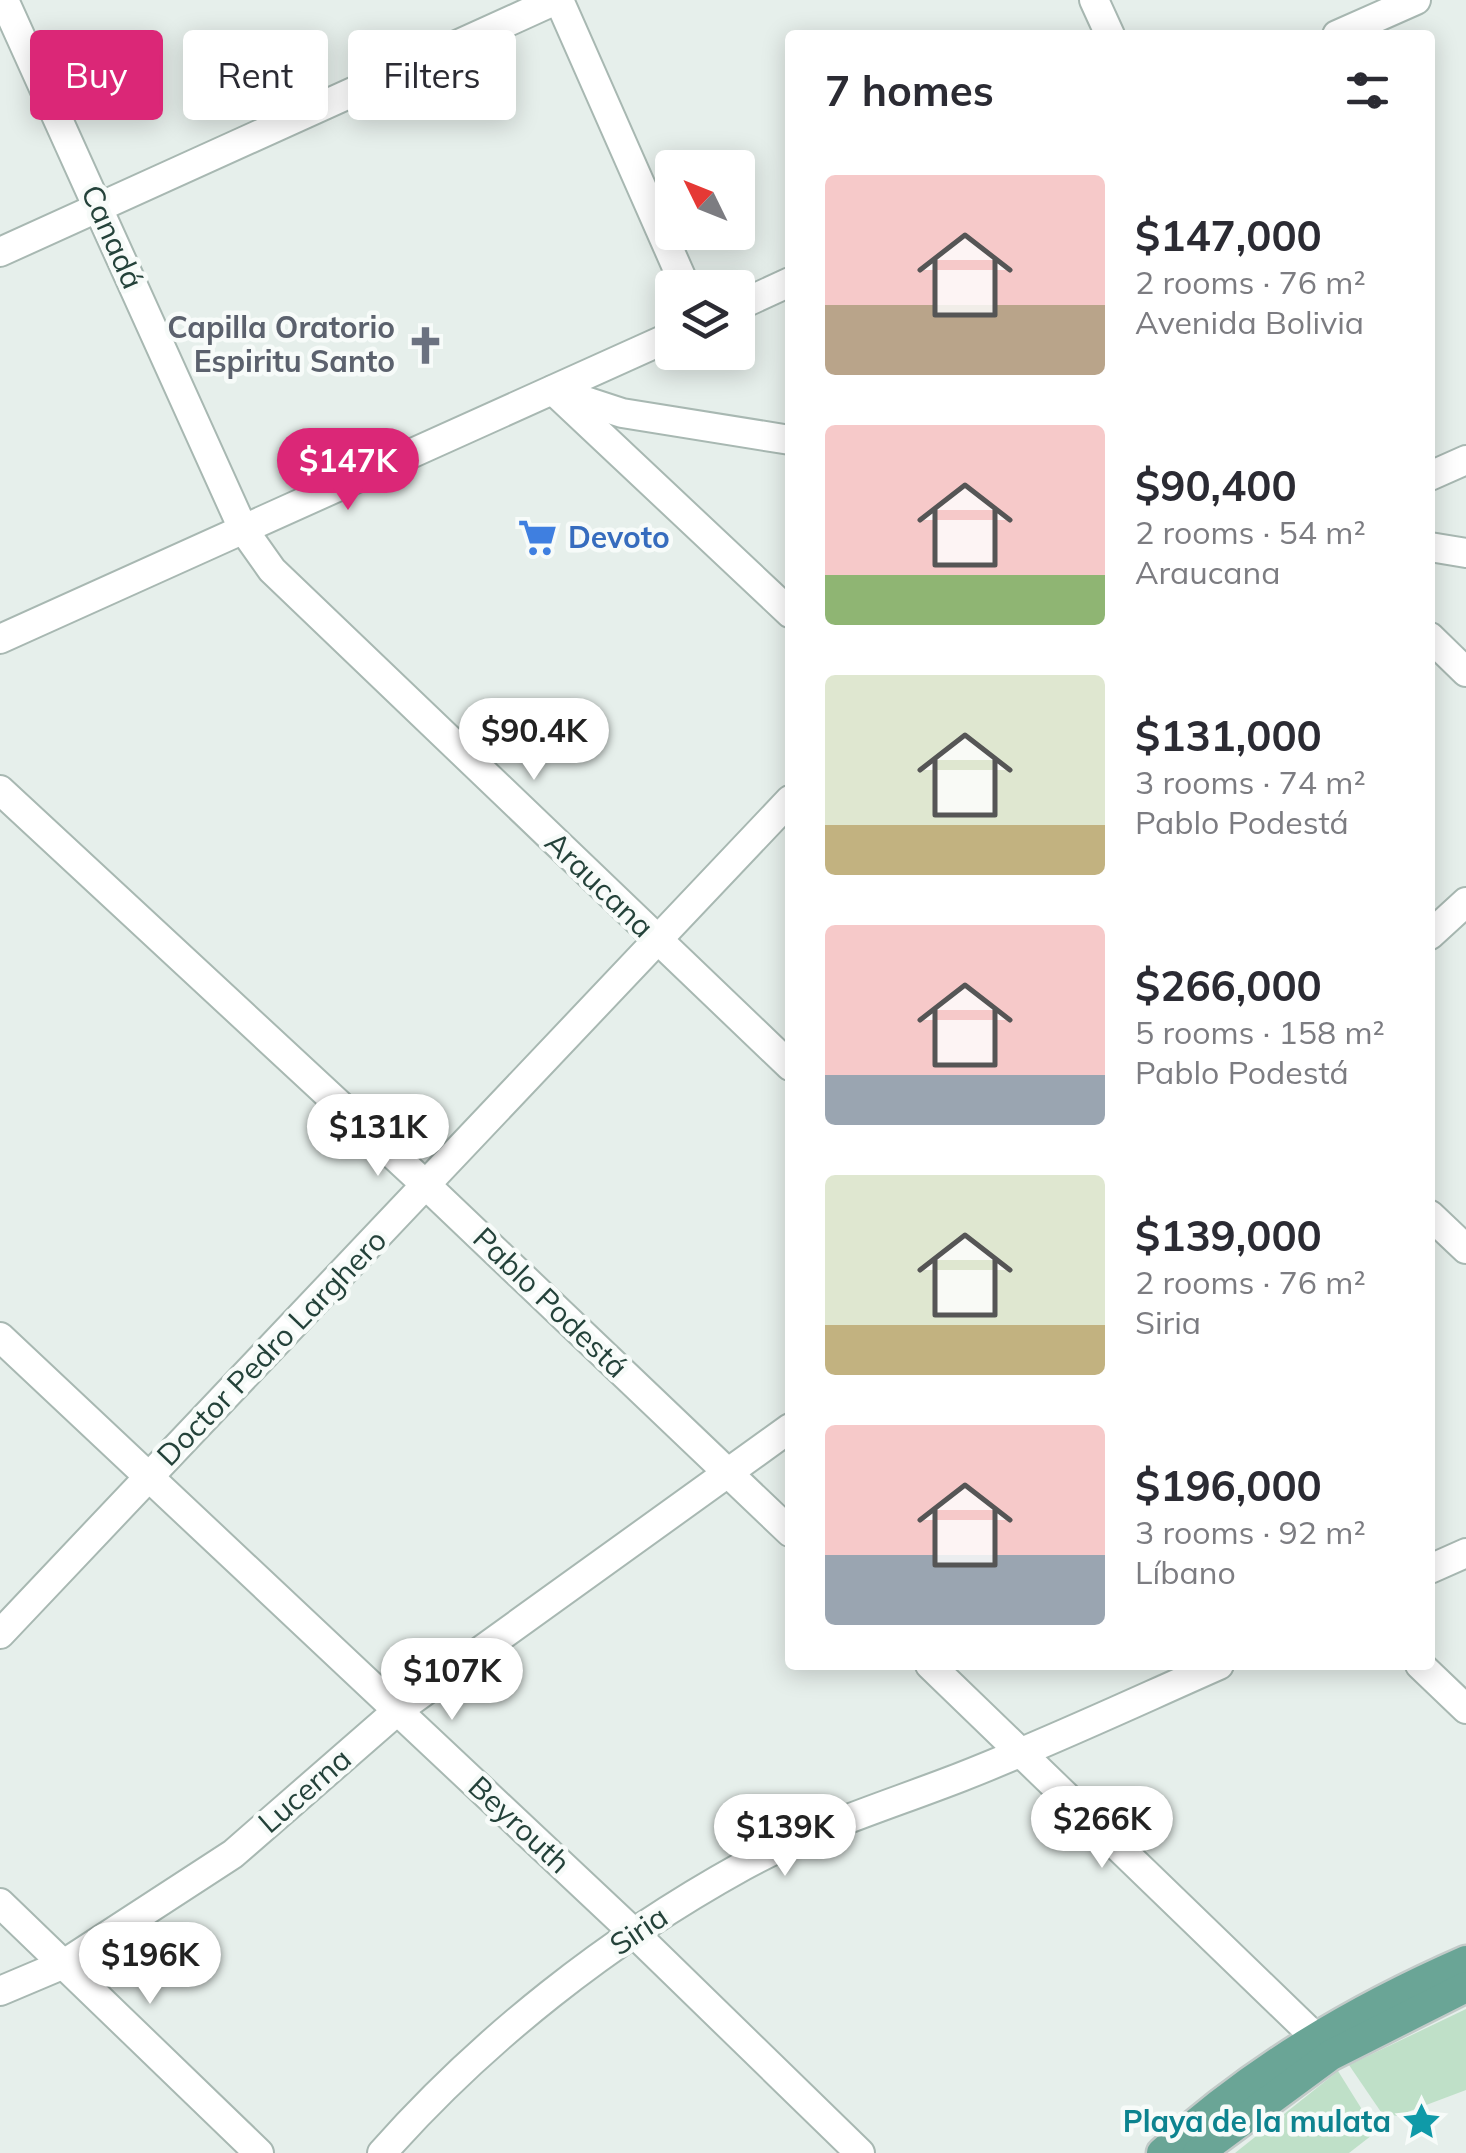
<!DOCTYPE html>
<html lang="en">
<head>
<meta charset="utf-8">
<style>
	body { margin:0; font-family:Mulish,sans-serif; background:#f7f7f7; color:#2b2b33; height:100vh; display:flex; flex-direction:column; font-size:38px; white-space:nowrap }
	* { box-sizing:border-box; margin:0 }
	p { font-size:32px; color:#7c7c81 }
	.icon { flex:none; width:55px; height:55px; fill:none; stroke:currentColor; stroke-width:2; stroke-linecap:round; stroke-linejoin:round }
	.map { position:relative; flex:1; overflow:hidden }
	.sheet { position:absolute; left:785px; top:30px; width:650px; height:1640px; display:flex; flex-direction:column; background:#fff; border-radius:10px; box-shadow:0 5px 25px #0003 }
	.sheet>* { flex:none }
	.guide { position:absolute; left:30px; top:30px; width:605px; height:90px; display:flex; gap:20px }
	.needle { width:65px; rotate:313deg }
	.controls { position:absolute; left:655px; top:150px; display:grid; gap:20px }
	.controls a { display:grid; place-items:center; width:100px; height:100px; border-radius:10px; background:#fff; box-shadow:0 5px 25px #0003; font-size:50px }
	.price { position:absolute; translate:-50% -85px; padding:0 22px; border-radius:35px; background:#fff; color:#222; font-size:32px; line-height:65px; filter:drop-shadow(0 2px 5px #0008) }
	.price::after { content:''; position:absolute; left:50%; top:60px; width:30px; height:22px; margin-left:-15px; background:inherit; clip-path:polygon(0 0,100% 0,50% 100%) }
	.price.selected { background:#db2777; color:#fff }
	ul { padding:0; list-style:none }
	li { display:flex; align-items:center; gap:30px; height:250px; padding:0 40px }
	li span { display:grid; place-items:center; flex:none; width:280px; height:200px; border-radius:10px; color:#555 }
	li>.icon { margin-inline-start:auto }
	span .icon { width:120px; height:120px; fill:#fffc; stroke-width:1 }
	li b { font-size:42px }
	h2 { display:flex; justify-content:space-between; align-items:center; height:120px; padding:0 40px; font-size:42px }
	.chip { padding:0 35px; border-radius:10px; background:#fff; box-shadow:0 5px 25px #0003; font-size:35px; line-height:90px }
	.chip.selected { background:#db2777; color:#fff }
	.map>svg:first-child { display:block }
	.green { fill:#bfe0c8 }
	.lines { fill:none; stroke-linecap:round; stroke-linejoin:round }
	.minor-casing { stroke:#a8b8b2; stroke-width:32 }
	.major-casing { stroke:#c2cac8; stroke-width:35 }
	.minor { stroke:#fff; stroke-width:28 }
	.major { stroke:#6aa596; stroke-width:30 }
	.labels { text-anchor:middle; stroke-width:9; stroke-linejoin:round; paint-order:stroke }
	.street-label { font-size:30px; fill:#24423a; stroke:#f7fbf9 }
	.worship-label { font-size:30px; font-weight:bold; fill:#5b616d; stroke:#f7fbf9; text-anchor:end }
	.shop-label { font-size:30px; font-weight:bold; fill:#366cbe; stroke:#f7fbf9; text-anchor:start }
	.culture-label { font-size:30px; font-weight:bold; fill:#0d838f; stroke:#f7fbf9; text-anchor:end }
</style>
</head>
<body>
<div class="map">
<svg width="1466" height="2153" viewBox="0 0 1466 2153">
	<rect width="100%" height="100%" fill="#e6efeb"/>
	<g class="green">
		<path d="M1466,2009V2090L1397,2116L1381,2112L1349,2065Z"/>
		<path d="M1338,2071L1376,2132L1349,2153H1235Z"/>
	</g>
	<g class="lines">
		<defs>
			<g id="minor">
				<path d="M4,0L243,529L272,570L790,1066"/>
				<path d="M559,0L686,288"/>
				<path d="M1094,0L1110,35"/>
				<path d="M1337,35L1416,0"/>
				<path d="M0,252L556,0"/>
				<path d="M738,306L790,282"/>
				<path d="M553,390L790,613"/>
				<path d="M564,394L622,413L790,440"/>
				<path d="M1430,476L1466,460"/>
				<path d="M1430,547L1466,553"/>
				<path d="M1430,637L1466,672"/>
				<path d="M0,639L672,336"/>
				<path d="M0,790L427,1186L790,1532"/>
				<path d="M1430,935L1466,902"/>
				<path d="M1430,1215L1466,1249"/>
				<path d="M0,1337L633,1932L860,2153"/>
				<path d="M1430,1569L1466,1553"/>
				<path d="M0,1634L790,800"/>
				<path d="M930,1665L1314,2036"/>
				<path d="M1420,1665L1466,1709"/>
				<path d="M0,1903L259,2153"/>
				<path d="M0,1991L64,1964L233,1854L397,1711L790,1428"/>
				<path d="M382,2153C484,2038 609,1940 743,1866C810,1829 889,1805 961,1777C1048,1743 1133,1703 1219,1665"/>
			</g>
			<g id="major">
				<path d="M1162,2153C1253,2070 1354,2010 1466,1961"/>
				<path d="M1198,2153L1331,2055L1466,1987"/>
			</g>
		</defs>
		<use href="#minor" class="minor-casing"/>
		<use href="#major" class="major-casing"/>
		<use href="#minor" class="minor"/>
		<use href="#major" class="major"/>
	</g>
	<defs>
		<symbol id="church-bare" viewBox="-9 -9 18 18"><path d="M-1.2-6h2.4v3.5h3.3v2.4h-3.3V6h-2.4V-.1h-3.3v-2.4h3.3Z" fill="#6b7280" stroke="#f7fbf9" stroke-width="2.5" paint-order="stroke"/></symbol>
		<symbol id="supermarket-bare" viewBox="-9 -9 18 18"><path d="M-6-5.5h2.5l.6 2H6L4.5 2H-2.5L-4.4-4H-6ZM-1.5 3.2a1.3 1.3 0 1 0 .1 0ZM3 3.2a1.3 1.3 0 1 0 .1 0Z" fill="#3f7fe0" stroke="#f7fbf9" stroke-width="2.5" paint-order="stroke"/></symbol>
		<symbol id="sight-bare" viewBox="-9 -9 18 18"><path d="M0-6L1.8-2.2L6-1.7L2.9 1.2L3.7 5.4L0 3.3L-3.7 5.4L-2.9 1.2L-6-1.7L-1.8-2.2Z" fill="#0f9aa8" stroke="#f7fbf9" stroke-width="2.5" paint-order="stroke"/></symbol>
	</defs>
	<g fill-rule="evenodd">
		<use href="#church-bare" x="398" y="318" width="55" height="55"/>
		<use href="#supermarket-bare" x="510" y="510" width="55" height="55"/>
		<use href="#sight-bare" x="1394" y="2094" width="55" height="55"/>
	</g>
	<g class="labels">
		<g class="street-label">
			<text transform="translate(112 237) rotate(66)" y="10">Canadá</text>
			<text transform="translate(599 885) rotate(44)" y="10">Araucana</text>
			<text transform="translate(550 1303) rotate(44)" y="10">Pablo Podestá</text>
			<text transform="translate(272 1348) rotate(-46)" y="10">Doctor Pedro Larghero</text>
			<text transform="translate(305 1791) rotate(-41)" y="10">Lucerna</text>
			<text transform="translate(519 1825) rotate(43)" y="10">Beyrouth</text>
			<text transform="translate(639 1931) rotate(-34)" y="10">Siria</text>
		</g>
		<g class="worship-label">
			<text x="395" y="338">Capilla Oratorio<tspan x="395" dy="34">Espiritu Santo</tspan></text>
		</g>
		<g class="shop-label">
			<text x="568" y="548">Devoto</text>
		</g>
		<g class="culture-label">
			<text x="1391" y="2132">Playa de la mulata</text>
		</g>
	</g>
</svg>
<div class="controls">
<a><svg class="needle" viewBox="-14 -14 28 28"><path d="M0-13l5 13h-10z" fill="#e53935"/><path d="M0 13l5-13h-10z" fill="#7c7c81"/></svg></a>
<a><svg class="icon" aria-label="layers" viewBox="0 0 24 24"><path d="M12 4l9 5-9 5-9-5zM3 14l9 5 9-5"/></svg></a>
</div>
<b class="price selected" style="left:348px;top:513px">$147K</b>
<b class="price" style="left:534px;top:783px">$90.4K</b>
<b class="price" style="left:378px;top:1179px">$131K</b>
<b class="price" style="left:452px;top:1723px">$107K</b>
<b class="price" style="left:1102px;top:1871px">$266K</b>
<b class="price" style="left:785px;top:1879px">$139K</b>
<b class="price" style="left:150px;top:2007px">$196K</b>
<div class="guide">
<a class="chip selected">Buy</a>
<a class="chip">Rent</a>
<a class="chip">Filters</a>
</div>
<section class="sheet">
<h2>7 homes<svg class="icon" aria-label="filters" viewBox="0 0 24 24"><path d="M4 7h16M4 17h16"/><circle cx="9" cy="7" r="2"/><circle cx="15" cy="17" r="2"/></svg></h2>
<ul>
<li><span style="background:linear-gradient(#f6c9c9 65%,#b9a48a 0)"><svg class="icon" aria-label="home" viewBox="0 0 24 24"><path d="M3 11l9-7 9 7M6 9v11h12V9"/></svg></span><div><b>$147,000</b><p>2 rooms · 76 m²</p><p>Avenida Bolivia</p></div></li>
<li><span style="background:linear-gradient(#f6c9c9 75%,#8fb573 0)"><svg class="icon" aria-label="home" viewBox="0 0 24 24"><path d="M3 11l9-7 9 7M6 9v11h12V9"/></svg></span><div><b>$90,400</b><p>2 rooms · 54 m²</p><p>Araucana</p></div></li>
<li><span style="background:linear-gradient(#dfe7d0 75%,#c2b280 0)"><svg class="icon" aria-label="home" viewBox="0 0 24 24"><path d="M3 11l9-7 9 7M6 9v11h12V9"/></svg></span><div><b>$131,000</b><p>3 rooms · 74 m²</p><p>Pablo Podestá</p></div></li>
<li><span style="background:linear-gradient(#f6c9c9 75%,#9aa5b1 0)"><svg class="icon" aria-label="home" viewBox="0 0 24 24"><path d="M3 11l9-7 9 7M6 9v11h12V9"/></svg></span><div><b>$266,000</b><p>5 rooms · 158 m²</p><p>Pablo Podestá</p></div></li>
<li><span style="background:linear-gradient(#dfe7d0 75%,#c2b280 0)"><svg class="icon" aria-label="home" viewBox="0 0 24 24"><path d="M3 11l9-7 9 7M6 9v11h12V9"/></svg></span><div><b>$139,000</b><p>2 rooms · 76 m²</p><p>Siria</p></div></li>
<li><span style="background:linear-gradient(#f6c9c9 65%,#9aa5b1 0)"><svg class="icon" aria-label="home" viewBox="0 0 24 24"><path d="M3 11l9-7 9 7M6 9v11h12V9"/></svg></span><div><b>$196,000</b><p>3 rooms · 92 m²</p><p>Líbano</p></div></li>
</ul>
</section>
</div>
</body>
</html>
